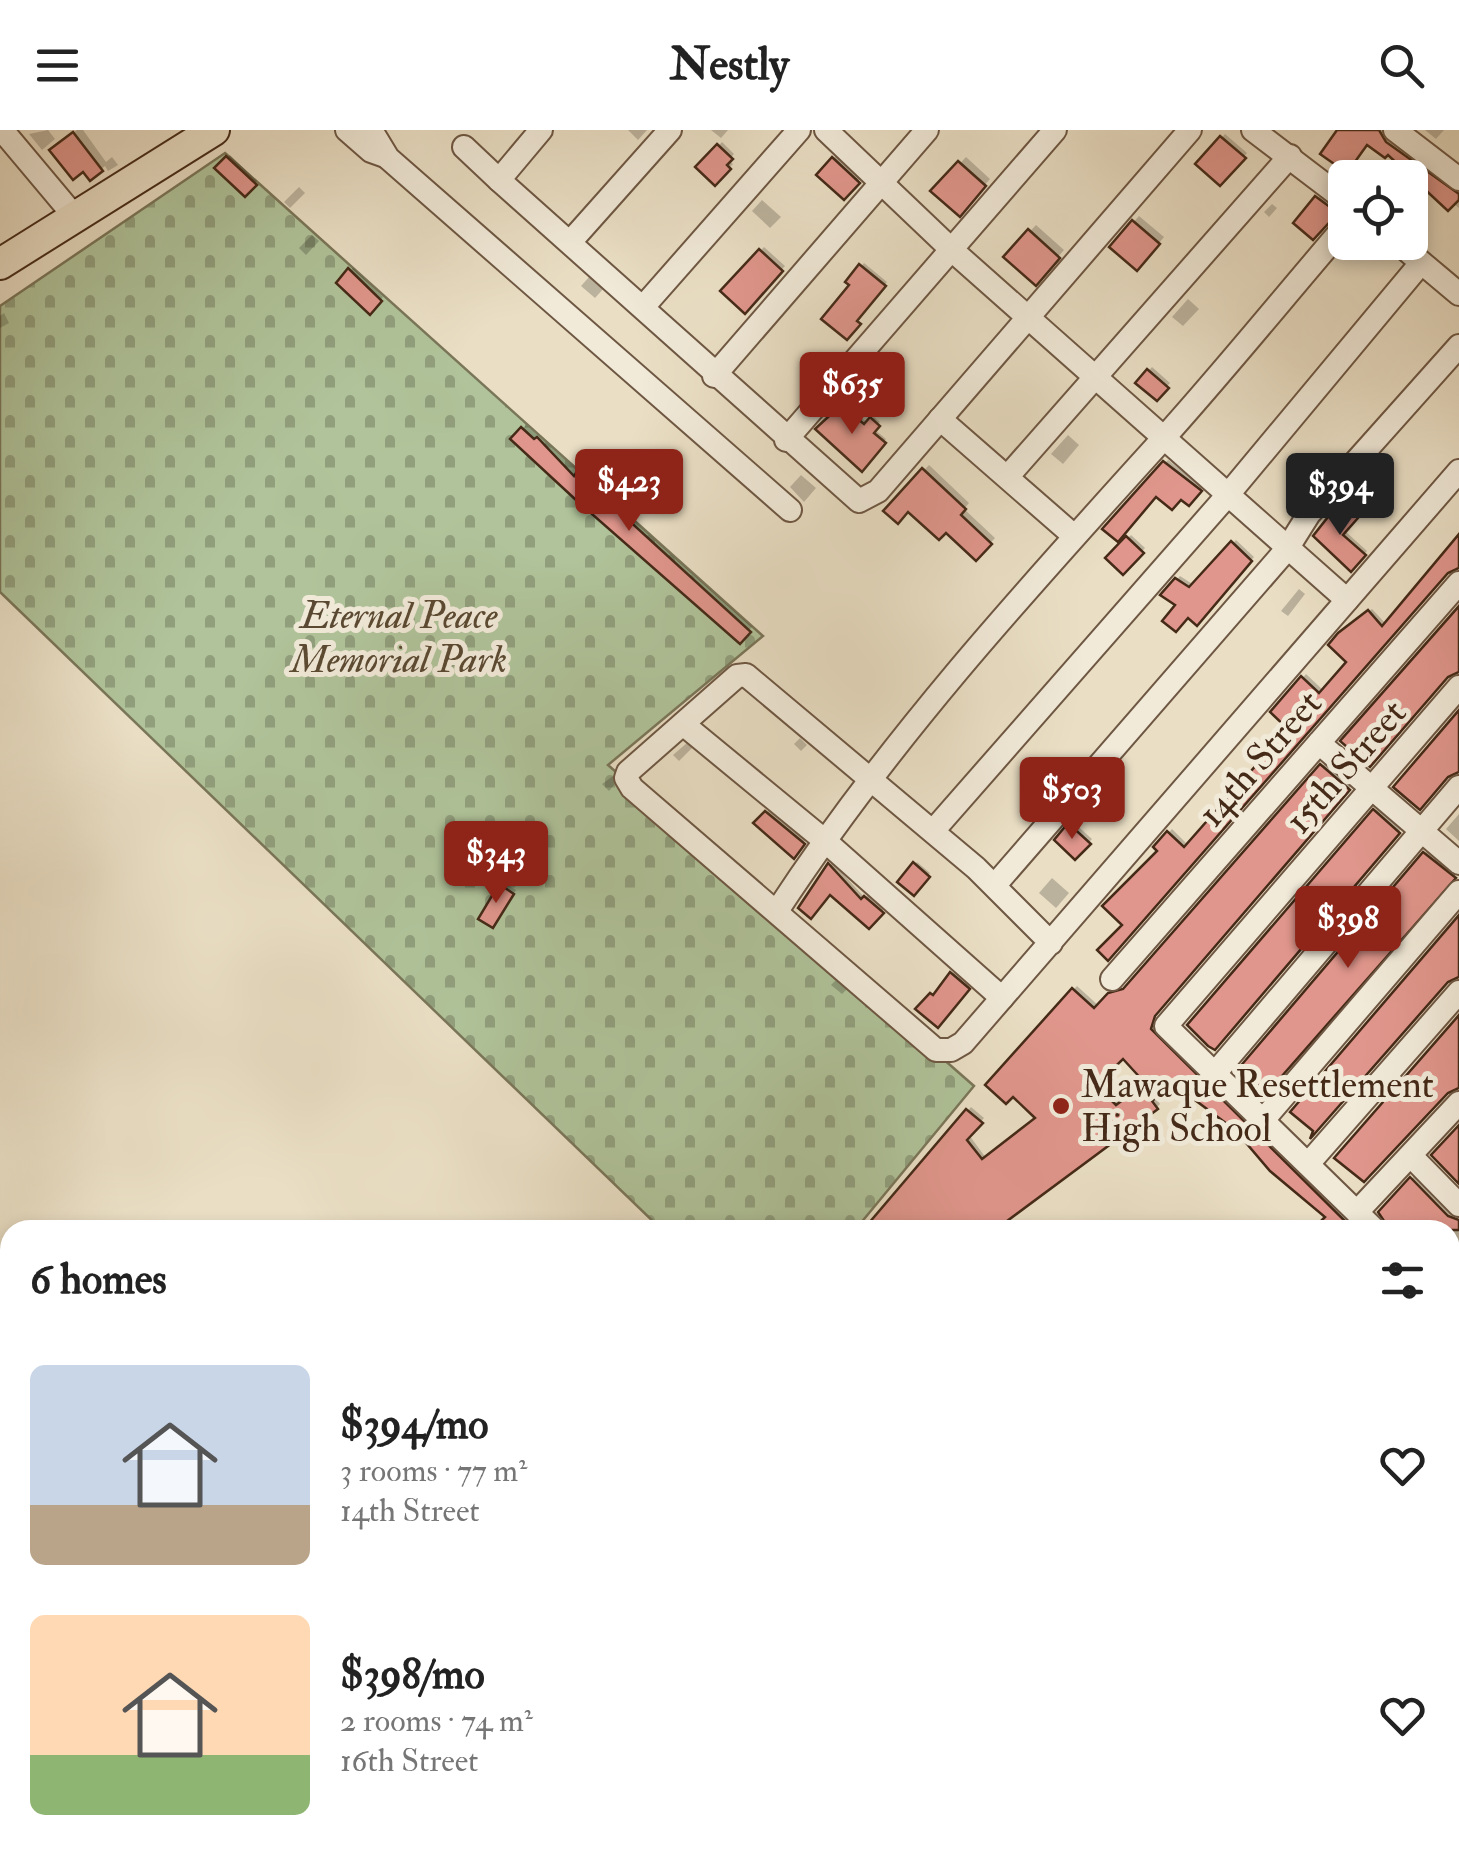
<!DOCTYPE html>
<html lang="en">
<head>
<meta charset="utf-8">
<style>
	body { margin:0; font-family:"IM FELL Double Pica",serif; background:#f6f6f6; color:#222; height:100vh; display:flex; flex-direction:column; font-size:38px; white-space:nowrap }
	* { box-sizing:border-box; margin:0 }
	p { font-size:32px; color:#767676 }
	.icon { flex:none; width:55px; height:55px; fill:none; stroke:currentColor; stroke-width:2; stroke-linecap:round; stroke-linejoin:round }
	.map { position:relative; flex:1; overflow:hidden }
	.details { position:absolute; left:0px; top:1090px; width:1460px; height:642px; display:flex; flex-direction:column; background:#fff; border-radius:30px 30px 0 0; box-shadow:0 5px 15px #0003 }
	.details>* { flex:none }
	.tools { position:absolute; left:1328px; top:30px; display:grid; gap:20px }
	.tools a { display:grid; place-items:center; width:100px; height:100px; border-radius:15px; background:#fff; box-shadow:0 5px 15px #0003; font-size:50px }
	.price { position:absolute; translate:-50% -85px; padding:0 22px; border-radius:10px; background:#8f2418; color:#fff; font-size:32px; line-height:65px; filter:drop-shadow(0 2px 5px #0008) }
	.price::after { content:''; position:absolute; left:50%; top:60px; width:30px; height:22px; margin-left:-15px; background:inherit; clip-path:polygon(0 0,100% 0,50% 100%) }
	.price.on { background:#222; color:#fff }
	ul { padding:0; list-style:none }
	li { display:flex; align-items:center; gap:30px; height:250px; padding:0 30px }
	li span { display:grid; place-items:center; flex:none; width:280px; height:200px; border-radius:15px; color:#555 }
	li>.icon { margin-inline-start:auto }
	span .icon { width:120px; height:120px; fill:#fffc; stroke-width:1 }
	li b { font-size:42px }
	h2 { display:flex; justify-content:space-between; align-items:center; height:120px; padding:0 30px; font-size:42px }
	header { display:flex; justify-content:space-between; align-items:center; height:130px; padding:0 30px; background:#fff; font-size:45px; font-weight:700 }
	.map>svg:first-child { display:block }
	.green { fill:#b0c39a; stroke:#7a7659; stroke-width:2.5 }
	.cemetery { fill:url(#cemetery-stones); stroke:#7a7659; stroke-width:2.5 }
	.shadow { fill:#0003; fill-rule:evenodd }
	.building { fill:#e0968c; stroke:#452a18; stroke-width:2.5; fill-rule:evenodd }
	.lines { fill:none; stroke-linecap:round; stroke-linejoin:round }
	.minor-casing { stroke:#6e5743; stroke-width:26 }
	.major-casing { stroke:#452a18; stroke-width:34 }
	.minor { stroke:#f1ead9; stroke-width:22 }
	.major { stroke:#eadfc5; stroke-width:30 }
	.poi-dot { fill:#8f2418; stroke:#f1ead9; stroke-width:4 }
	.labels { text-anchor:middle; stroke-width:10; stroke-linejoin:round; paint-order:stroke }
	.park-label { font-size:38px; font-style:italic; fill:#5a4932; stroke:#f1ead9 }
	.street-label { font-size:38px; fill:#452a18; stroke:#f1ead9 }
	.poi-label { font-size:38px; fill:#452a18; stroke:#f1ead9; text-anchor:start }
</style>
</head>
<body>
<header><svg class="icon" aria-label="menu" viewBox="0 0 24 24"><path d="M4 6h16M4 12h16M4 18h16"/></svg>Nestly<svg class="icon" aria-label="search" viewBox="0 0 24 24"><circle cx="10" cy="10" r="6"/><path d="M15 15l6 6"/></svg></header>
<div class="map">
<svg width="1459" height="1731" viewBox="0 0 1459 1731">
	<defs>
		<pattern id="cemetery-stones" width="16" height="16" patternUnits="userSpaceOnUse" patternTransform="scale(2.5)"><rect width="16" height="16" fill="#b0c39a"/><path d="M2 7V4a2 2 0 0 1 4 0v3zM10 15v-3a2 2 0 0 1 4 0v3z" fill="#919f7d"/></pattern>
	</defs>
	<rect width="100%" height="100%" fill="#eadfc5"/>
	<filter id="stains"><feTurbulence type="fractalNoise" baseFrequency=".002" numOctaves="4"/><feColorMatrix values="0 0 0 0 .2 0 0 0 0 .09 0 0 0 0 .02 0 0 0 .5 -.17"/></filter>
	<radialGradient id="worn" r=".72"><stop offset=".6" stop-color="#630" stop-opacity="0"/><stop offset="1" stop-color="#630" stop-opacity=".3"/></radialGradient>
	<path class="green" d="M10,1499V1722L227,1723L219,1731H0V1508Z"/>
	<path class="cemetery" d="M225,23L763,506L608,635L974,956L855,1100H662L0,462V176Z"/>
	<g class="shadow">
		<path d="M48,0L55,9L42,20L29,4Z"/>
		<path d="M77,0H83L106,32L112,27L118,35L108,41L105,36L91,48L58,14Z"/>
		<path d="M628,0H647L638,10Z"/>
		<path d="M711,0H728L721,8Z"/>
		<path d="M1340,0H1383L1388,8L1459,59V78L1388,22Z"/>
		<path d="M1425,0H1444L1436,9Z"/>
		<path d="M1225,4L1247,23L1220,53L1199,34Z"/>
		<path d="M722,12L734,24L728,30L733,34L715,52L699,37Z"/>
		<path d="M230,25L257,51L245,64L217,38Z"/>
		<path d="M837,25L861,48L844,67L819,45Z"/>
		<path d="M966,27L990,49L959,84L934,61Z"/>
		<path d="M299,57L305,63L290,78L284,72Z"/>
		<path d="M1321,65L1339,79L1313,106L1297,93Z"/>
		<path d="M762,70L781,87L770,98L752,81Z"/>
		<path d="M1272,74L1277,78L1269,87L1264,82Z"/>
		<path d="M1139,86L1164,107L1143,132L1112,117Z"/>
		<path d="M1036,95L1064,120L1036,152L1007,126Z"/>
		<path d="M312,105L319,111L306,125L299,118Z"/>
		<path d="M764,117L785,136L745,180L723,161Z"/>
		<path d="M864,133L887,152L847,207L852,155L848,151Z"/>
		<path d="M353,138L383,167L370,182L339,153Z"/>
		<path d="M590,146L604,158L595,168L581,156Z"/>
		<path d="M1188,169L1199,179L1183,196L1172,187Z"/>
		<path d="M4,183L9,193L0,198V186Z"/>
		<path d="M878,231L896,245L882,261L864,246Z"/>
		<path d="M1152,237L1170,253L1157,268L1139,252Z"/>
		<path d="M845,275L868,293L874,287L880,292L874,299L886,309L862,339L819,299Z"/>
		<path d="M526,295L752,497L739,511L513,309Z"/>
		<path d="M1068,305L1079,315L1063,334L1051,324Z"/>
		<path d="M1168,330L1203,357L1189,373L1181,366L1156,364L1106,398Z"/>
		<path d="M929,335L969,373L964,379L995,408L976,428L946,400L909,379L886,381Z"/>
		<path d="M801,345L816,358L804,372L790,357Z"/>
		<path d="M1344,371L1359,383L1345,401L1367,421L1351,439L1317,405Z"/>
		<path d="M1131,405L1145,418L1123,441L1109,427Z"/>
		<path d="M1459,409V437L1447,440L1126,794L1161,721L1156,717L1172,699L1188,715L1292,599L1274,582L1306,544L1324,561L1349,532L1345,500L1372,479L1386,494Z"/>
		<path d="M1236,410L1254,427L1197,492L1164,464L1180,446L1194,455Z"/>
		<path d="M1299,459L1305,464L1288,486L1281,481Z"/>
		<path d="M800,608L807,615L801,621L794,614Z"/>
		<path d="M688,612L694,616L679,631L673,625Z"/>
		<path d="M1326,632L1352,655L1157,880L1154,897L1360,1100H1334L1329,1087L1177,945L1154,966L1160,974L1157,977L996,1100H867L971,977L984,988L969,1005L986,1028L1038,988L1013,963L989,954L1077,856L1099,876L1115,861L1129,856ZM1123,925L1148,953L1120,974L1097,950Z"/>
		<path d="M613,646L614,655L609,661L602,654Z"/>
		<path d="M1378,678L1402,698L1215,916L1190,895Z"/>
		<path d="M770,679L806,709L797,722L757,693Z"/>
		<path d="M1459,684V711L1446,699Z"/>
		<path d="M1073,692L1092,709L1075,727L1057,710Z"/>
		<path d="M1428,720L1457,743L1267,959L1242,939Z"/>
		<path d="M832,732L865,768L869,765L885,778L869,795L830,735Z"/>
		<path d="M917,732L930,743L913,763L900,751Z"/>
		<path d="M1052,748L1069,763L1056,778L1039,763Z"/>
		<path d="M504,753L516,760L496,792L501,756Z"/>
		<path d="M955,841L971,855L938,894L919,878Z"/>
		<path d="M837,849L848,858L842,864L831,855Z"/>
		<path d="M1415,1045L1459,1085V1160L1450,1157V1100H1391L1381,1082Z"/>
		<path d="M1450,1186L1459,1191V1221L1450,1214Z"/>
		<path d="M1459,1248V1271L1450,1276V1254Z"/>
		<path d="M1450,1303H1459V1331L1450,1329Z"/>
		<path d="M1450,1358L1459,1363V1421L1450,1418Z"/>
		<path d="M1450,1447L1459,1452V1509L1450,1506Z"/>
		<path d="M1459,1569V1597L1450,1595V1570Z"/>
		<path d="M1450,1624L1459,1629V1685L1450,1683Z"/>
		<path d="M1450,1712L1459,1717V1731L1440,1722H1450Z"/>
	</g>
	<g class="building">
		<path d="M1337,0H1379L1386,12L1459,64V70L1448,81L1388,25L1385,28L1367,15L1347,43L1320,24Z"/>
		<path d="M73,2L103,41L90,51L83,42L73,50L49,20Z"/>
		<path d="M1220,6L1246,28L1220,56L1195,34Z"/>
		<path d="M717,14L733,29L727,35L731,39L715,56L695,37Z"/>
		<path d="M226,26L257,55L245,67L214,38Z"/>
		<path d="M832,27L860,53L844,70L816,45Z"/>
		<path d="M958,31L986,56L960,87L930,61Z"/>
		<path d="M1315,66L1338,83L1313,110L1293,93Z"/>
		<path d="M1132,90L1160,114L1137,141L1109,117Z"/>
		<path d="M1028,99L1060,128L1036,156L1003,127Z"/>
		<path d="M759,119L783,141L745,184L720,161Z"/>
		<path d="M859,134L886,156L857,191L861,194L847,210L821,189L849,155L845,152Z"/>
		<path d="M348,138L382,171L370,185L336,153Z"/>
		<path d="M873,232L895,250L882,264L861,247Z"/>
		<path d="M1147,239L1169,258L1157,271L1135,253Z"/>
		<path d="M841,275L864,294L870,287L880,296L874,303L886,313L862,342L815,299Z"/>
		<path d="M521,297L534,309L537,307L574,346L576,343L602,366L751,502L740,514L576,370L510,309Z"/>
		<path d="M1163,331L1202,361L1189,376L1181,370L1172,380L1156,367L1118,412L1102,399Z"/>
		<path d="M922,338L966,379L961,385L992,414L976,431L946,403L939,410L908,382L898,394L883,381Z"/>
		<path d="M1339,373L1358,388L1343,405L1366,425L1351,442L1313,406Z"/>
		<path d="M1459,404V438L1448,443L1108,831L1097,820L1122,795L1102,776L1157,721L1153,717L1167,701L1184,717L1288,599L1270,582L1301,546L1319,563L1346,532L1328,515L1338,503L1368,480L1382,496Z"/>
		<path d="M1126,406L1144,423L1123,445L1105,428Z"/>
		<path d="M1231,411L1252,431L1197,496L1188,488L1176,502L1162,491L1175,475L1160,465L1175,448L1189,457Z"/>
		<path d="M1459,476V542L1448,547L1370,637L1340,611Z"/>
		<path d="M1459,580V642L1448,647L1420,680L1393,657Z"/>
		<path d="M1320,634L1350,660L1155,886L1151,899L1354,1100H1329L1320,1092L1325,1087L1270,1041L1235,1000L1195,970L1177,949L1152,971L1158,979L995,1100H863L966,979L983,993L967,1010L982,1029L1035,988L1013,967L1006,974L985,955L1072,858L1094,878L1108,863L1123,859ZM1123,929L1145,953L1116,975L1096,955Z"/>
		<path d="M1373,679L1400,703L1215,920L1208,916L1187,895Z"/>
		<path d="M765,681L805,714L794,729L753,693Z"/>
		<path d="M1068,693L1091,714L1075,730L1054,710Z"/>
		<path d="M1423,722L1456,748L1267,963L1238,939Z"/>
		<path d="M913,732L930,747L914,766L897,752Z"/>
		<path d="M828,733L861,769L864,766L884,783L869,799L830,765L811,789L798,778Z"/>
		<path d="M499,754L514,764L493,798L478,789Z"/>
		<path d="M1459,785V847L1448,852L1310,1009L1313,1001L1290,982Z"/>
		<path d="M950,842L970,859L938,898L915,879L930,863L933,865Z"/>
		<path d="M1459,885V958L1448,963L1364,1052L1334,1028Z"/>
		<path d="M1459,995V1054L1431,1025Z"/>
		<path d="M1410,1047L1448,1086L1459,1090V1100H1390L1378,1082Z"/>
	</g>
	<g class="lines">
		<defs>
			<g id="minor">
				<path d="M2,0L75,87"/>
				<path d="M347,0L371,21L385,26"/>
				<path d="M371,0L388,28L790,380"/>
				<path d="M541,0L499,50L859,371L878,361L1190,0"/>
				<path d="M826,0L953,121L1347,470"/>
				<path d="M1253,0L1345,70"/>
				<path d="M1395,0L1459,49"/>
				<path d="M464,17L499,50"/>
				<path d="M572,110L670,0"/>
				<path d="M1397,112L1459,164"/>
				<path d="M644,176L799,0"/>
				<path d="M714,246L927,0"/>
				<path d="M940,289L1073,405"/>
				<path d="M786,310L1055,0"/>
				<path d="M1009,345L1290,26"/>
				<path d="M683,594L824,710L1002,868"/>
				<path d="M1319,613L1459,733"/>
				<path d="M933,701L1226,367L1421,133"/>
				<path d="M995,755L1287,419L1309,384L1459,216"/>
				<path d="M777,781C889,610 1025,461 1162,310C1225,240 1284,167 1345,96"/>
				<path d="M1051,813L976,738L746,545L737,546L628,642L626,648L632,658L936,920H951L963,913L1459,341"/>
				<path d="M1112,849L1459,453"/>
				<path d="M1216,942L1459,657"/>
				<path d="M1264,989L1459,762"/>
				<path d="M1411,1026L1459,1075"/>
				<path d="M1308,1034L1459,862"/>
				<path d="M1357,1082L1459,973"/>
				<path d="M1375,1100L1166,896L1459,557"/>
				<path d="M1450,1173L1459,1181"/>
				<path d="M1450,1293L1459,1288"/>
				<path d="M1450,1345L1459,1353"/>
				<path d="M1450,1434L1459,1442"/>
				<path d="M1450,1522L1459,1530"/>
				<path d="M1450,1559L1459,1550"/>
				<path d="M1450,1611L1459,1619"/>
				<path d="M1450,1699L1459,1707"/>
			</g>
			<path id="major" d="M0,134L214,0"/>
		</defs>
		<use href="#minor" class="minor-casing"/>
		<use href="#major" class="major-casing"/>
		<use href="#minor" class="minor"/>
		<use href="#major" class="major"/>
	</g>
	<circle class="poi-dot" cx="1061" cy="976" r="10"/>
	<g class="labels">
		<g class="park-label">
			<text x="399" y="498">Eternal Peace<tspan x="399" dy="44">Memorial Park</tspan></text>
		</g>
		<g class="street-label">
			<text transform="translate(1259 628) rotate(-49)" y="13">14th Street</text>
			<text transform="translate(1345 636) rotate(-49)" y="13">15th Street</text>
		</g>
		<g class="poi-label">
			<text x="1081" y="967">Mawaque Resettlement<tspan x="1081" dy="44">High School</tspan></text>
		</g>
	</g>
	<rect width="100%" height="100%" filter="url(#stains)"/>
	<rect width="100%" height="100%" fill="url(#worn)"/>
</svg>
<div class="tools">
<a><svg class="icon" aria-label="locate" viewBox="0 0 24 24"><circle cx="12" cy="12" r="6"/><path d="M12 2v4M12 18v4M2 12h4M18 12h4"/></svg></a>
</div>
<b class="price" style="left:852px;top:307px">$635</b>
<b class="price" style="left:629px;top:404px">$423</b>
<b class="price on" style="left:1340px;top:408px">$394</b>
<b class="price" style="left:1072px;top:712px">$503</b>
<b class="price" style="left:496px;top:776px">$343</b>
<b class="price" style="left:1348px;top:841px">$398</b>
<section class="details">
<h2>6 homes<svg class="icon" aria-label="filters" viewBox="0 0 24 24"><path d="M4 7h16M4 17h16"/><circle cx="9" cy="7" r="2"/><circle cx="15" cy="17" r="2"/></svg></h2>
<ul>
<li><span style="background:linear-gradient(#c9d6e8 70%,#b9a48a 0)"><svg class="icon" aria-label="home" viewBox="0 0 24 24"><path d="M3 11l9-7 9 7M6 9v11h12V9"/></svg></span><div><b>$394/mo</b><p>3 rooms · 77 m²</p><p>14th Street</p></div><svg class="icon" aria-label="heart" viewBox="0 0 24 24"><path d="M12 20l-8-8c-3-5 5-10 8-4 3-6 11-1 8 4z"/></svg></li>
<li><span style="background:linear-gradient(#ffd9b3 70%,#8fb573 0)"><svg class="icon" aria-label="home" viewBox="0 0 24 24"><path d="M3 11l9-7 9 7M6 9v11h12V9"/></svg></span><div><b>$398/mo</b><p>2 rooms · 74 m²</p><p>16th Street</p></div><svg class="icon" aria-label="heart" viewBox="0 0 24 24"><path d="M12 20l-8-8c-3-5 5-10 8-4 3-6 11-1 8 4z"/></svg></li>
</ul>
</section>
</div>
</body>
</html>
